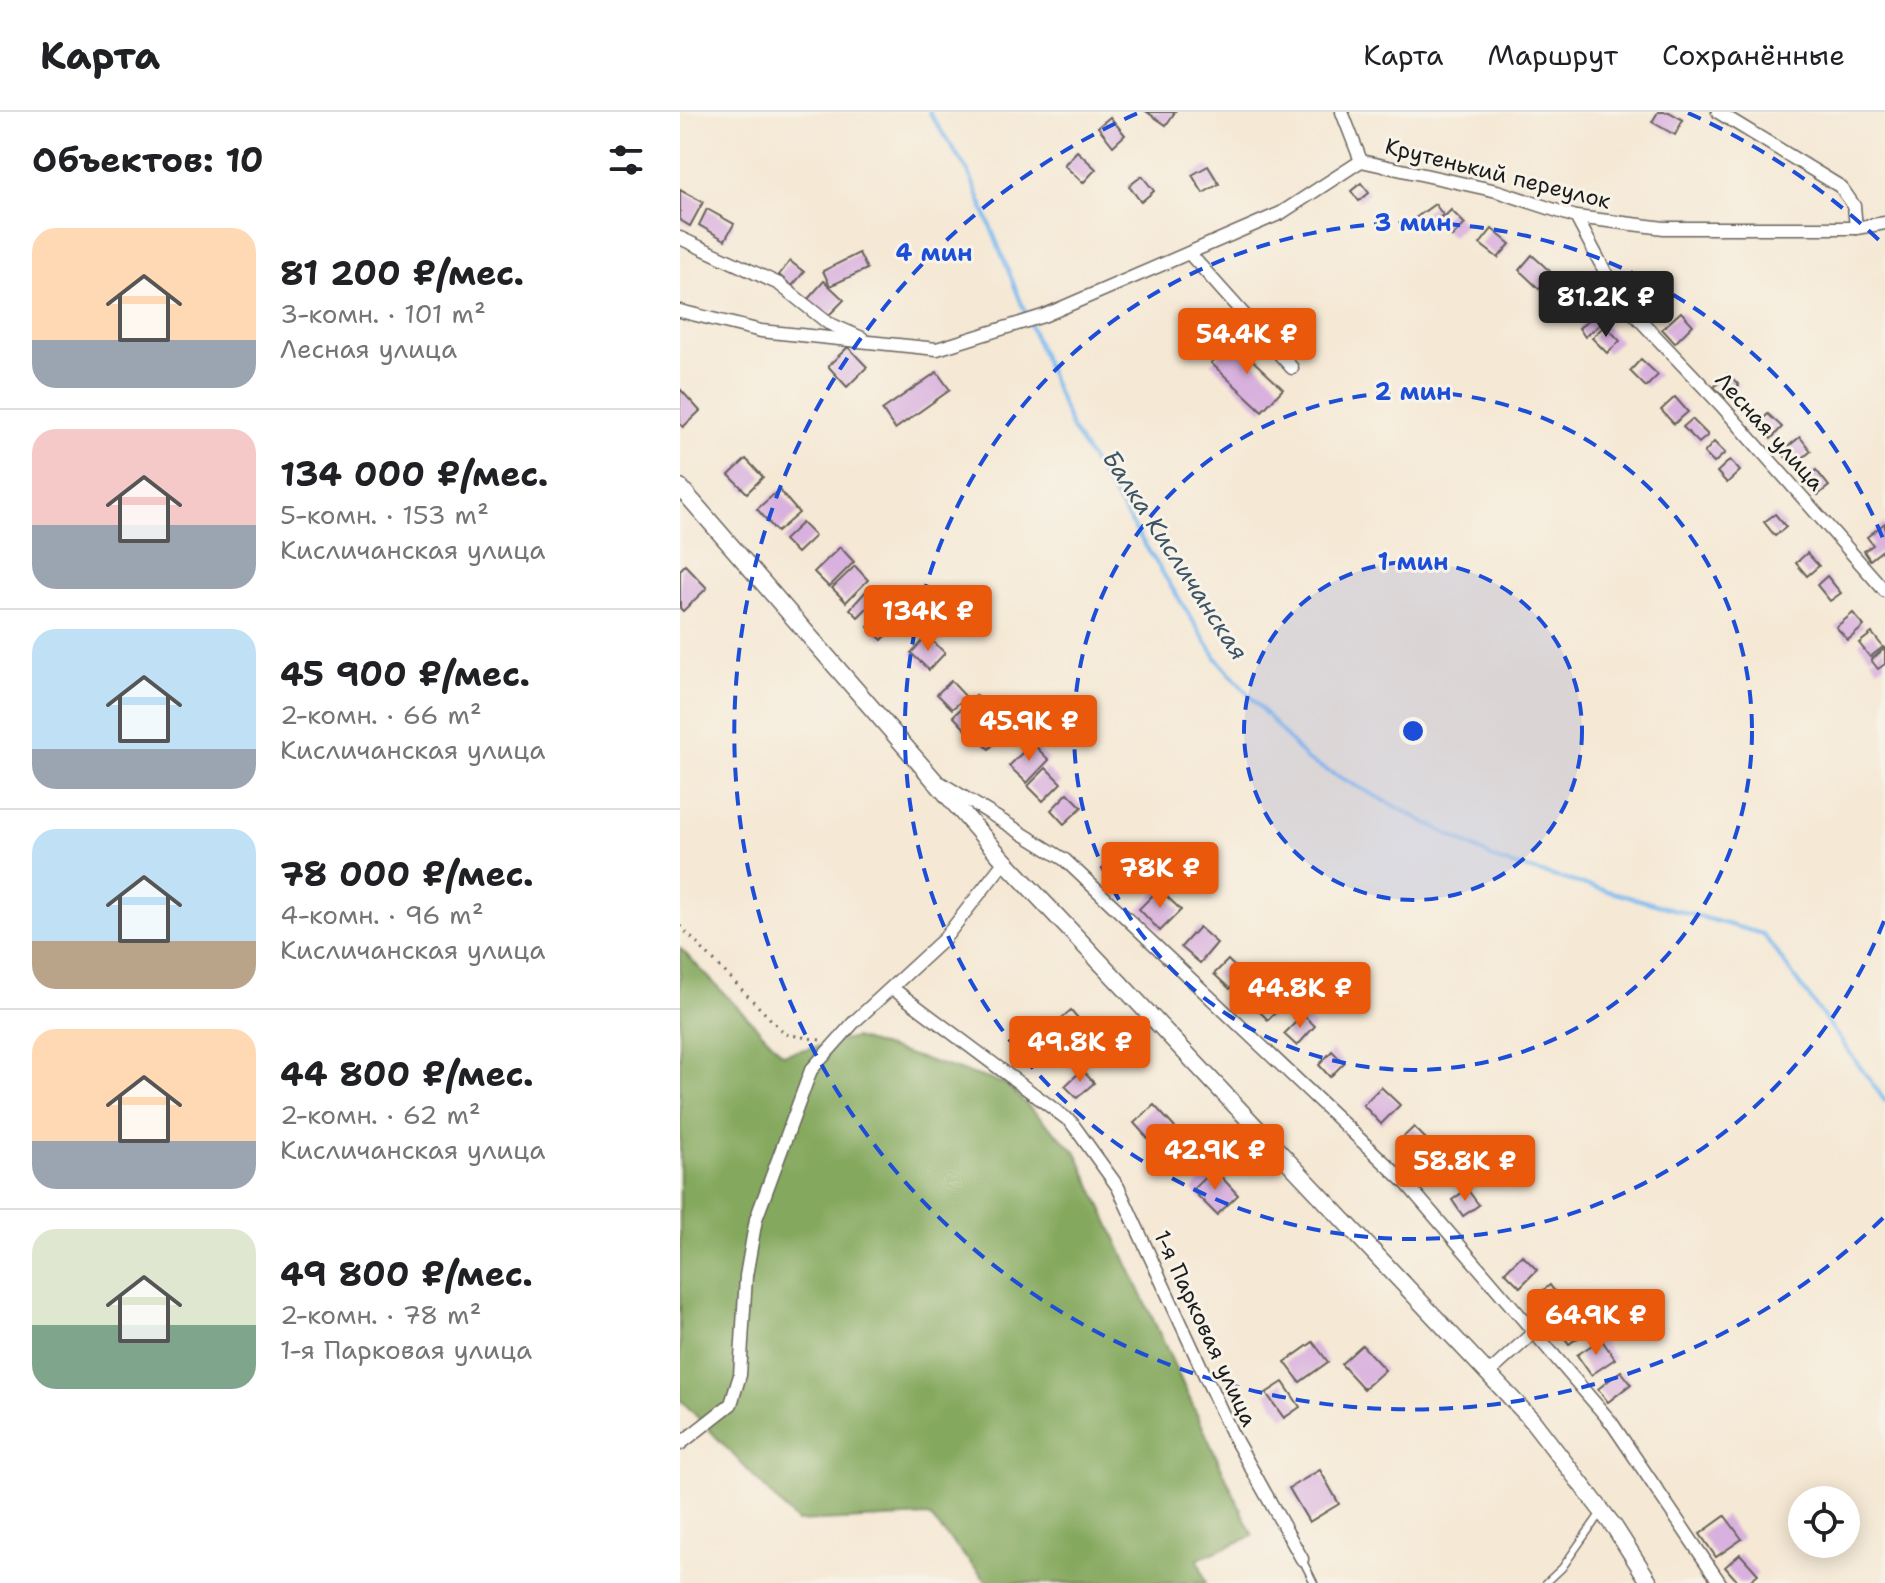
<!DOCTYPE html>
<html lang="ru">
<head>
<meta charset="utf-8">
<style>
	body { margin:0; font-family:"Shantell Sans",sans-serif; background:#f6f6f6; color:#202124; height:100vh; display:flex; flex-direction:column; font-size:30px; white-space:nowrap }
	* { box-sizing:border-box; margin:0 }
	p { font-size:26px; color:#757577 }
	.icon { flex:none; width:44px; height:44px; fill:none; stroke:currentColor; stroke-width:2; stroke-linecap:round; stroke-linejoin:round }
	.map { position:relative; flex:1; overflow:hidden }
	.drawer { display:flex; flex-direction:column; background:#fff; width:680px }
	.drawer>* { flex:none }
	.controls { position:absolute; left:1108px; top:1374px; display:grid; gap:16px }
	.controls a { display:grid; place-items:center; width:72px; height:72px; border-radius:50%; background:#fff; box-shadow:0 4px 20px #0003; font-size:40px }
	.price { position:absolute; translate:-50% -68px; padding:0 18px; border-radius:8px; background:#ea580c; color:#fff; font-size:26px; line-height:52px; filter:drop-shadow(0 2px 4px #0008) }
	.price::after { content:''; position:absolute; left:50%; top:48px; width:24px; height:18px; margin-left:-12px; background:inherit; clip-path:polygon(0 0,100% 0,50% 100%) }
	.price.active { background:#222; color:#fff }
	ul { padding:0; list-style:none }
	li { display:flex; align-items:center; gap:24px; height:200px; padding:0 32px }
	li+li { border-top:2px solid #e0e0e0 }
	li span { display:grid; place-items:center; flex:none; width:224px; height:160px; border-radius:24px; color:#555 }
	li>.icon { margin-inline-start:auto }
	span .icon { width:96px; height:96px; fill:#fffc; stroke-width:1 }
	li b { font-size:34px }
	h2 { display:flex; justify-content:space-between; align-items:center; height:96px; padding:0 32px; font-size:34px }
	header { display:flex; align-items:center; gap:48px; box-sizing:border-box; height:112px; padding:0 40px; background:#fff; border-bottom:2px solid #e0e0e0 }
	header strong { font-size:38px }
	nav { display:flex; gap:44px; margin-inline-start:auto; font-size:28px }
	main { display:flex; flex:1; min-height:0 }
	.map>svg:first-child { display:block }
	.forest { fill:#84a85d; stroke:#50623c; stroke-width:2 }
	.lines { fill:none; stroke-linecap:round; stroke-linejoin:round }
	.stream { stroke:#7abaef; stroke-width:4 }
	.building { fill:#d9b1de }
	.service-casing { stroke:#68635c; stroke-width:9 }
	.minor-casing { stroke:#68635c; stroke-width:15 }
	.tertiary-casing { stroke:#68635c; stroke-width:19 }
	.path { stroke:#68635c; stroke-width:3; stroke-dasharray:2 6; stroke-linecap:butt }
	.service { stroke:#fff; stroke-width:6 }
	.minor { stroke:#fff; stroke-width:12 }
	.tertiary { stroke:#fff; stroke-width:16 }
	.ring { fill:none; stroke:#1d4ed8; stroke-width:4; stroke-dasharray:14 10 }
	.labels { text-anchor:middle; stroke-width:6; stroke-linejoin:round; paint-order:stroke }
	.street-label { font-size:22px; fill:#1c1c1c; stroke:#f7f3e8 }
	.water-label { font-size:24px; font-style:italic; fill:#3d5366; stroke:#f7f3e8 }
	.centre { fill:#1d4ed8; stroke:#f7f3e8; stroke-width:4 }
	.ring-label { font-size:24px; text-anchor:middle; font-weight:bold; fill:#1d4ed8; stroke:#f7f3e8; stroke-width:6; stroke-linejoin:round; paint-order:stroke }
</style>
</head>
<body>
<header>
<strong>Карта</strong>
<nav><a>Карта</a><a>Маршрут</a><a>Сохранённые</a></nav>
</header>
<main>
<section class="drawer">
<h2>Объектов: 10<svg class="icon" aria-label="filters" viewBox="0 0 24 24"><path d="M4 7h16M4 17h16"/><circle cx="9" cy="7" r="2"/><circle cx="15" cy="17" r="2"/></svg></h2>
<ul>
<li><span style="background:linear-gradient(#ffd9b3 70%,#9aa5b1 0)"><svg class="icon" aria-label="home" viewBox="0 0 24 24"><path d="M3 11l9-7 9 7M6 9v11h12V9"/></svg></span><div><b>81 200 ₽/мес.</b><p>3-комн. · 101 m²</p><p>Лесная улица</p></div></li>
<li><span style="background:linear-gradient(#f6c9c9 60%,#9aa5b1 0)"><svg class="icon" aria-label="home" viewBox="0 0 24 24"><path d="M3 11l9-7 9 7M6 9v11h12V9"/></svg></span><div><b>134 000 ₽/мес.</b><p>5-комн. · 153 m²</p><p>Кисличанская улица</p></div></li>
<li><span style="background:linear-gradient(#bfe0f5 75%,#9aa5b1 0)"><svg class="icon" aria-label="home" viewBox="0 0 24 24"><path d="M3 11l9-7 9 7M6 9v11h12V9"/></svg></span><div><b>45 900 ₽/мес.</b><p>2-комн. · 66 m²</p><p>Кисличанская улица</p></div></li>
<li><span style="background:linear-gradient(#bfe0f5 70%,#b9a48a 0)"><svg class="icon" aria-label="home" viewBox="0 0 24 24"><path d="M3 11l9-7 9 7M6 9v11h12V9"/></svg></span><div><b>78 000 ₽/мес.</b><p>4-комн. · 96 m²</p><p>Кисличанская улица</p></div></li>
<li><span style="background:linear-gradient(#ffd9b3 70%,#9aa5b1 0)"><svg class="icon" aria-label="home" viewBox="0 0 24 24"><path d="M3 11l9-7 9 7M6 9v11h12V9"/></svg></span><div><b>44 800 ₽/мес.</b><p>2-комн. · 62 m²</p><p>Кисличанская улица</p></div></li>
<li><span style="background:linear-gradient(#dfe7d0 60%,#7fa58c 0)"><svg class="icon" aria-label="home" viewBox="0 0 24 24"><path d="M3 11l9-7 9 7M6 9v11h12V9"/></svg></span><div><b>49 800 ₽/мес.</b><p>2-комн. · 78 m²</p><p>1-я Парковая улица</p></div></li>
</ul>
</section>
<div class="map">
<svg width="1205" height="1471" viewBox="0 0 1205 1471">
	<rect width="100%" height="100%" fill="#f7f3e8"/>
	<filter id="ink" filterUnits="userSpaceOnUse"><feTurbulence type="fractalNoise" baseFrequency=".0125" numOctaves="2"/><feDisplacementMap in="SourceGraphic" scale="16" xChannelSelector="R" yChannelSelector="G"/><feConvolveMatrix kernelMatrix="1 2 1 2 8 2 1 2 1" color-interpolation-filters="sRGB"/></filter>
	<filter id="wash" filterUnits="userSpaceOnUse"><feTurbulence type="fractalNoise" baseFrequency=".006" numOctaves="4" result="noise"/><feDisplacementMap in="SourceGraphic" scale="32" xChannelSelector="R" yChannelSelector="G"/><feGaussianBlur stdDeviation="1.8" result="paint"/><feColorMatrix in="noise" values="0 0 0 0 0 0 0 0 0 0 0 0 0 0 0 0 0 1.4 0 .05"/><feComposite in="paint" operator="in"/></filter>
	<g filter="url(#wash)">
		<rect width="100%" height="100%" fill="#f5e8d4"/>
		<path class="forest" d="M0,836L103,942L175,926L325,972L396,1040L573,1424L518,1447L526,1471H308L249,1404L117,1410L3,1290L0,1289Z"/>
		<g class="lines">
			<path class="stream" d="M249,0L289,61L392,317L537,547L627,648L819,749L1083,822L1205,989"/>
		</g>
		<g id="blocks">
			<g class="building">
				<path d="M467,0H495L486,13Z"/>
				<path d="M978,0H989L1003,8L995,23L972,10Z"/>
				<path d="M430,5L445,23L433,34L418,15Z"/>
				<path d="M397,39L416,57L403,71L384,53Z"/>
				<path d="M528,54L539,72L523,81L512,63Z"/>
				<path d="M462,64L474,79L461,90L449,74Z"/>
				<path d="M681,71L689,81L679,89L671,79Z"/>
				<path d="M0,78L23,90L10,114L0,108Z"/>
				<path d="M755,92L763,103L742,118L734,107Z"/>
				<path d="M27,97L54,112L45,128L19,113Z"/>
				<path d="M771,98L785,112L772,125L758,111Z"/>
				<path d="M812,117L830,132L818,146L800,132Z"/>
				<path d="M179,141L187,157L150,174L143,159Z"/>
				<path d="M852,143L873,162L859,177L839,158Z"/>
				<path d="M110,149L124,160L112,174L99,163Z"/>
				<path d="M144,169L164,188L146,206L127,188Z"/>
				<path d="M889,179L899,190L883,204L873,192Z"/>
				<path d="M1001,200L1013,213L995,231L982,217Z"/>
				<path d="M917,202L923,210L905,225L899,216Z"/>
				<path d="M925,213L940,229L927,241L912,226Z"/>
				<path d="M552,229L603,277L582,299L531,251Z"/>
				<path d="M168,235L187,255L167,275L148,254Z"/>
				<path d="M961,247L978,263L966,275L950,259Z"/>
				<path d="M257,260L270,278L215,317L202,298Z"/>
				<path d="M1048,262L1059,273L1045,286L1034,275Z"/>
				<path d="M0,277L20,299L3,315L0,312Z"/>
				<path d="M995,285L1008,300L994,312L981,298Z"/>
				<path d="M1088,302L1102,315L1091,327L1077,313Z"/>
				<path d="M1012,307L1028,323L1019,331L1003,315Z"/>
				<path d="M1120,325L1131,339L1113,354L1101,340Z"/>
				<path d="M1034,330L1045,341L1034,351L1024,341Z"/>
				<path d="M66,347L83,365L67,381L49,363Z"/>
				<path d="M1050,348L1060,359L1047,371L1037,360Z"/>
				<path d="M1136,358L1149,374L1138,383L1125,367Z"/>
				<path d="M99,378L119,401L97,420L77,397Z"/>
				<path d="M1095,402L1106,415L1095,424L1084,410Z"/>
				<path d="M122,411L135,424L117,441L104,428Z"/>
				<path d="M1205,411V436L1190,448L1184,439L1193,433L1187,425Z"/>
				<path d="M160,435L174,450L149,475L134,460Z"/>
				<path d="M1127,441L1139,454L1127,464L1116,451Z"/>
				<path d="M5,453L27,476L3,499L0,496V458Z"/>
				<path d="M175,454L188,468L166,490L152,476Z"/>
				<path d="M1147,464L1161,481L1150,489L1137,473Z"/>
				<path d="M187,478L196,487L178,505L170,497Z"/>
				<path d="M202,499L217,512L202,528L188,515Z"/>
				<path d="M1173,501L1184,514L1168,528L1156,515Z"/>
				<path d="M1192,521L1203,535L1190,545L1179,531Z"/>
				<path d="M247,524L265,541L249,558L231,541Z"/>
				<path d="M1205,536V552L1198,557L1191,548Z"/>
				<path d="M271,569L286,585L272,597L257,582Z"/>
				<path d="M296,583L309,597L286,618L273,604Z"/>
				<path d="M308,602L326,619L309,637L291,620Z"/>
				<path d="M352,631L369,648L347,671L329,654Z"/>
				<path d="M366,656L381,671L363,689L348,674Z"/>
				<path d="M388,681L402,695L384,712L371,698Z"/>
				<path d="M433,744L454,763L444,775L422,757Z"/>
				<path d="M479,777L501,798L480,819L459,797Z"/>
				<path d="M519,815L537,831L520,851L501,835Z"/>
				<path d="M548,848L563,863L550,877L534,862Z"/>
				<path d="M595,875L608,888L588,908L574,894Z"/>
				<path d="M391,898L415,926L392,945L369,917Z"/>
				<path d="M623,903L635,914L617,934L604,922Z"/>
				<path d="M652,939L664,951L650,965L639,953Z"/>
				<path d="M402,958L414,971L397,986L385,974Z"/>
				<path d="M701,975L720,993L701,1012L683,993Z"/>
				<path d="M474,993L510,1032L489,1050L454,1011Z"/>
				<path d="M734,1015L753,1034L736,1050L717,1031Z"/>
				<path d="M534,1057L558,1083L537,1103L512,1078Z"/>
				<path d="M787,1077L799,1093L783,1104L772,1088Z"/>
				<path d="M842,1143L857,1158L840,1175L825,1160Z"/>
				<path d="M870,1173L880,1187L864,1199L854,1185Z"/>
				<path d="M904,1189L920,1210L889,1232L874,1211Z"/>
				<path d="M921,1227L935,1247L911,1263L897,1243Z"/>
				<path d="M633,1230L648,1250L620,1270L605,1250Z"/>
				<path d="M682,1233L705,1258L684,1277L661,1252Z"/>
				<path d="M941,1259L951,1272L928,1290L918,1277Z"/>
				<path d="M603,1270L620,1295L604,1306L586,1281Z"/>
				<path d="M640,1358L659,1392L629,1410L609,1376Z"/>
				<path d="M1045,1404L1062,1427L1036,1445L1020,1422Z"/>
				<path d="M1060,1442L1078,1462L1067,1471H1059L1045,1455Z"/>
			</g>
		</g>
	</g>
	<g filter="url(#ink)">
		<use href="#blocks" fill-opacity="0" stroke="#68635c" stroke-width="2"/>
		<g class="lines">
			<defs>
				<g id="service">
					<path d="M622,1447L634,1471"/>
					<path d="M866,1471L882,1456L920,1402"/>
				</g>
				<g id="minor">
					<path d="M662,0L681,49"/>
					<path d="M1038,0L1161,75L1174,94L1176,116"/>
					<path d="M896,105L939,186L1041,293L1205,479"/>
					<path d="M0,126L99,172L148,211L182,226"/>
					<path d="M509,141L612,256"/>
					<path d="M0,199L81,219L257,237L363,204L601,101L681,49L817,79L896,105L984,116H1176L1205,111"/>
					<path d="M261,671L385,748L727,1072L931,1310L1040,1471"/>
					<path d="M212,876L391,1010L438,1075L551,1320L622,1447"/>
					<path d="M808,1262L854,1220"/>
					<path d="M0,1332L51,1292L60,1263L66,1164L76,1107L131,958L175,909L264,827L325,749"/>
				</g>
				<path id="tertiary" d="M0,375L320,744L851,1307L935,1416L970,1471"/>
			</defs>
			<use href="#service" class="service-casing"/>
			<use href="#minor" class="minor-casing"/>
			<use href="#tertiary" class="tertiary-casing"/>
			<path class="path" d="M0,814L105,922L140,928"/>
			<use href="#service" class="service"/>
			<use href="#minor" class="minor"/>
			<use href="#tertiary" class="tertiary"/>
		</g>
	</g>
	<circle cx="733" cy="619" r="169" fill="#1d4ed8" fill-opacity=".12"/>
	<g class="ring">
		<circle cx="733" cy="619" r="169"/>
		<circle cx="733" cy="619" r="339"/>
		<path d="M1204 809A508 508 0 1 1 1204 429"/>
		<path d="M1203 1106A677 677 0 1 1 458 1M1008 1A677 677 0 0 1 1203 132"/>
	</g>
	<g class="labels">
		<g class="street-label">
			<text transform="translate(818 61) rotate(14)" y="8">Крутенький переулок</text>
			<text transform="translate(1090 319) rotate(48)" y="8">Лесная улица</text>
			<text transform="translate(526 1216) rotate(65)" y="8">1-я Парковая улица</text>
		</g>
		<g class="water-label">
			<text transform="translate(495 443) rotate(57)" y="8">Балка Кисличанская</text>
		</g>
	</g>
	<circle cx="733" cy="619" r="12" class="centre"/>
	<g class="ring-label">
		<text x="733" y="119">3 мин</text>
		<text x="254" y="149">4 мин</text>
		<text x="733" y="288">2 мин</text>
		<text x="733" y="458">1 мин</text>
	</g>
</svg>
<div class="controls">
<a><svg class="icon" aria-label="locate" viewBox="0 0 24 24"><circle cx="12" cy="12" r="6"/><path d="M12 2v4M12 18v4M2 12h4M18 12h4"/></svg></a>
</div>
<b class="price active" style="left:926px;top:227px">81.2K ₽</b>
<b class="price" style="left:567px;top:264px">54.4K ₽</b>
<b class="price" style="left:248px;top:541px">134K ₽</b>
<b class="price" style="left:349px;top:651px">45.9K ₽</b>
<b class="price" style="left:480px;top:798px">78K ₽</b>
<b class="price" style="left:620px;top:918px">44.8K ₽</b>
<b class="price" style="left:400px;top:972px">49.8K ₽</b>
<b class="price" style="left:535px;top:1080px">42.9K ₽</b>
<b class="price" style="left:785px;top:1091px">58.8K ₽</b>
<b class="price" style="left:916px;top:1245px">64.9K ₽</b>
</div>
</main>
</body>
</html>
